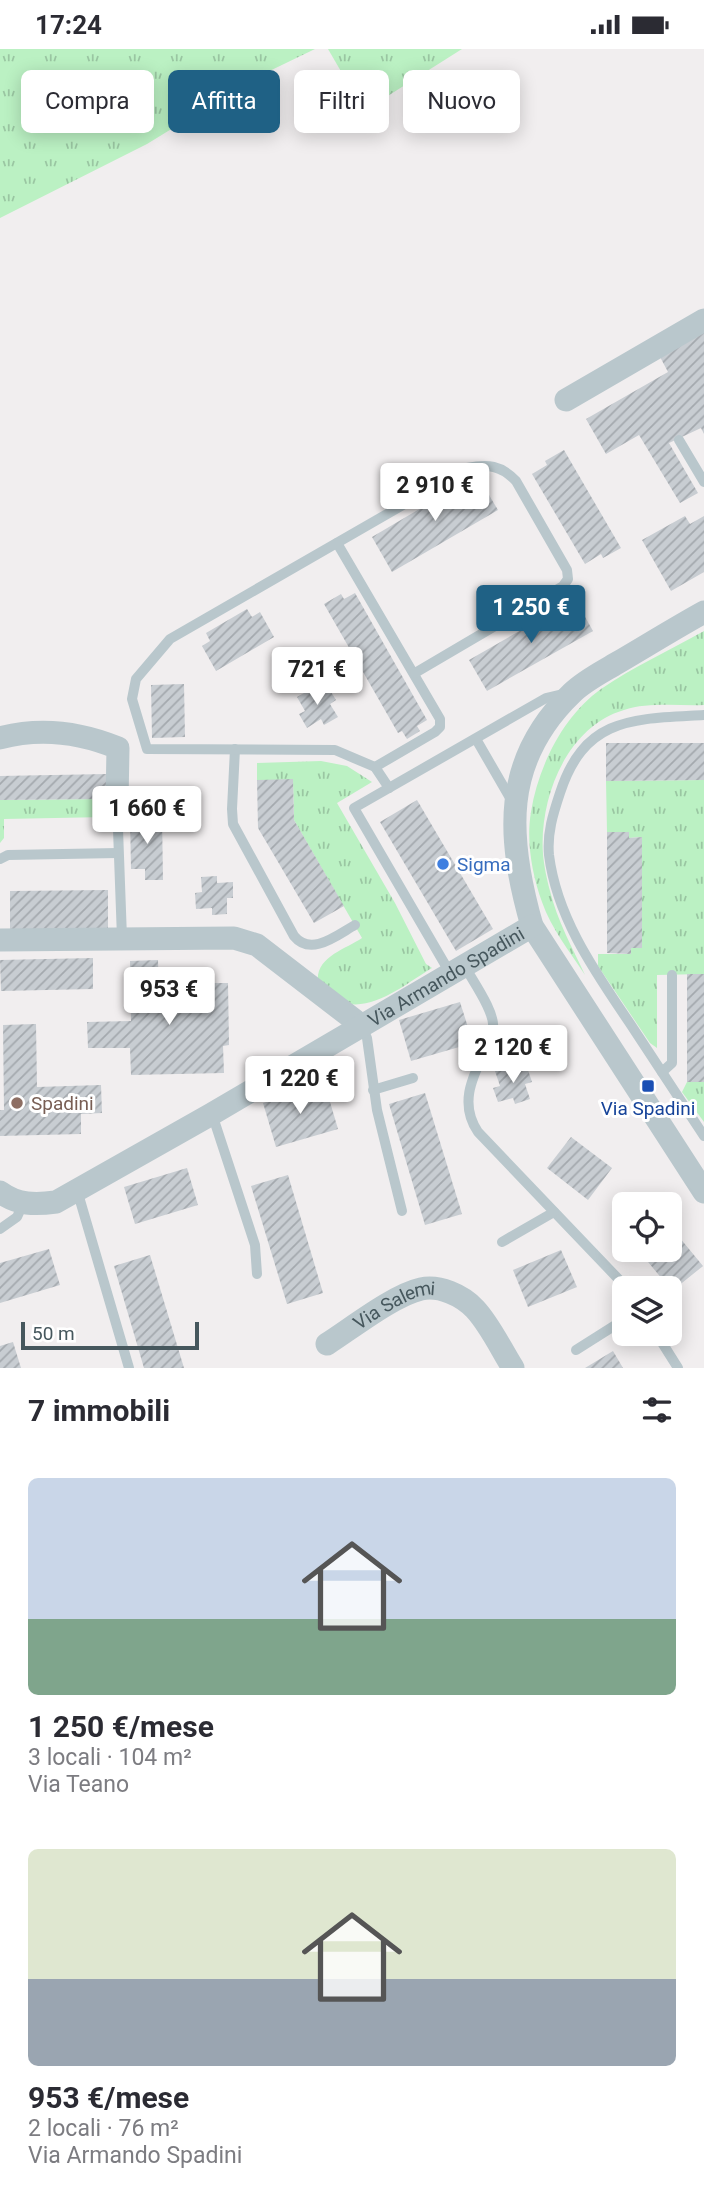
<!DOCTYPE html>
<html lang="it">
<head>
<meta charset="utf-8">
<style>
	body { margin:0; font-family:Roboto,sans-serif; background:#f7f7f7; color:#2b2b33; height:100vh; display:flex; flex-direction:column; font-size:26px; white-space:nowrap }
	* { box-sizing:border-box; margin:0 }
	p { font-size:23px; color:#7c7c81 }
	.icon { flex:none; width:38px; height:38px; fill:none; stroke:currentColor; stroke-width:2; stroke-linecap:round; stroke-linejoin:round }
	.map { position:relative; height:1319px; overflow:hidden }
	.sheet { display:flex; flex-direction:column; background:#fff; flex:1 }
	.sheet>* { flex:none }
	.top-card { position:absolute; left:21px; top:21px; width:663px; height:63px; display:flex; gap:14px }
	.tools { position:absolute; left:612px; top:1143px; display:grid; gap:14px }
	.tools a { display:grid; place-items:center; width:70px; height:70px; border-radius:10px; background:#fff; box-shadow:0 4px 18px #0003; font-size:35px }
	.scale { position:absolute; left:21px; bottom:18px; width:178px; box-sizing:border-box; padding-left:7px; border:4px solid #46575d; border-top:0; font-size:19px; line-height:24px; white-space:nowrap; color:#46575d; -webkit-text-stroke:5px #fff; paint-order:stroke }
	.price { position:absolute; translate:-50% -60px; padding:0 16px; border-radius:7px; background:#fff; color:#222; font-size:23px; line-height:46px; filter:drop-shadow(0 2px 4px #0008) }
	.price::after { content:''; position:absolute; left:50%; top:42px; width:21px; height:16px; margin-left:-10px; background:inherit; clip-path:polygon(0 0,100% 0,50% 100%) }
	.price.on { background:#1f6185; color:#fff }
	ul { padding:0; list-style:none }
	li { display:grid; align-content:center; gap:14px; height:371px; padding:0 28px }
	li span { display:grid; place-items:center; height:217px; border-radius:10px; color:#555 }
	li>.icon { margin-inline-start:auto }
	span .icon { width:126px; height:126px; fill:#fffc; stroke-width:1 }
	li b { font-size:30px }
	h2 { display:flex; justify-content:space-between; align-items:center; height:84px; padding:0 28px; font-size:30px }
	.tag { padding:0 24px; border-radius:10px; background:#fff; box-shadow:0 4px 18px #0003; font-size:24px; line-height:63px }
	.tag.on { background:#1f6185; color:#fff }
	.status { display:flex; justify-content:space-between; align-items:center; height:49px; padding:0 35px; background:#fff; direction:ltr }
	.status svg { height:19px; fill:currentColor }
	.map>svg:first-child { display:block }
	.grass { fill:url(#grass-tufts) }
	.building { fill:url(#building-hatch) }
	.lines { fill:none; stroke-linecap:round; stroke-linejoin:round }
	.lane { stroke:#b9c7cc; stroke-width:10 }
	.street { stroke:#b9c7cc; stroke-width:23 }
	.shop-dot { fill:#3f7fe0; stroke:#fff; stroke-width:2.5 }
	.transit-dot { fill:#1a4fb4; stroke:#fff; stroke-width:2.5 }
	.education-dot { fill:#8d6e63; stroke:#fff; stroke-width:2.5 }
	.labels { text-anchor:middle; stroke-width:6; stroke-linejoin:round; paint-order:stroke }
	.shop-label { font-size:19px; fill:#366cbe; stroke:#fff; text-anchor:start }
	.street-label { font-size:19px; fill:#46575d; stroke:#fff }
	.education-label { font-size:19px; fill:#785e54; stroke:#fff; text-anchor:start }
	.transit-label { font-size:19px; fill:#164399; stroke:#fff }
</style>
</head>
<body>
<div class="status"><b>17:24</b><svg viewBox="0 0 49 12"><path d="M0 12V9h3v3zM5 12V6h3v6zM10 12V3h3v9zM15 12V0h3v12zM26 1h20v11H26zM47 4h2v5h-2z"/></svg></div>
<div class="map">
<svg width="704" height="1319" viewBox="0 0 704 1319">
	<defs>
		<pattern id="grass-tufts" width="24" height="20" patternUnits="userSpaceOnUse" patternTransform="scale(1.75)"><rect width="24" height="20" fill="#bbf1c3"/><path d="M3 7l-1-3M5 7V3M7 7l1-3M15 17l-1-3M17 17v-4M19 17l1-3" fill="none" stroke="#9ac6a2"/></pattern>
		<pattern id="building-hatch" width="6" height="6" patternUnits="userSpaceOnUse" patternTransform="scale(1.75)"><rect width="6" height="6" fill="#c8cdd2"/><path d="M-1 1l2-2M0 6l6-6M5 7l2-2" fill="none" stroke="#a4a9ae"/></pattern>
	</defs>
	<rect width="100%" height="100%" fill="#f1eeef"/>
	<g class="grass">
		<path d="M0,0H315L253,30L147,95L0,169Z"/>
		<path d="M328,0H462L364,62Z"/>
		<path d="M704,582V656C679,657 648,653 624,661C566,678 539,750 543,805C544,817 547,831 550,842C557,871 573,900 585,926C570,903 551,879 542,853C532,825 526,792 531,763C538,718 563,667 601,640C633,618 670,601 704,582Z"/>
		<path d="M321,712L347,717L372,733L337,754L395,854L426,915L432,919C408,933 370,966 340,952C332,948 325,939 318,933C315,908 346,900 362,889L294,771L293,731H257V714Z"/>
		<path d="M704,731V925L657,926V999L650,994L598,917V905H630L631,899H642L641,788L629,789V783H607L606,732Z"/>
		<path d="M107,750V768L4,770V789L0,794V751Z"/>
		<path d="M687,1033H704V1073L682,1043Z"/>
	</g>
	<g class="building">
		<path d="M704,280V385L701,379L669,394L698,444L680,454L639,386L606,405L586,370L668,323L659,306Z"/>
		<path d="M564,401L621,499L603,509L601,505L585,515L532,425L547,416L545,412Z"/>
		<path d="M477,426L498,461L392,523L372,488Z"/>
		<path d="M685,467L690,475L704,467V523L671,542L642,491Z"/>
		<path d="M355,544L427,671L417,677L420,682L407,690L402,682L398,684L324,555L341,545L344,550Z"/>
		<path d="M575,550L593,582L487,642L469,611Z"/>
		<path d="M247,560L252,568L260,563L274,588L216,622L202,597L210,592L206,584Z"/>
		<path d="M184,635L185,688L152,689L151,636Z"/>
		<path d="M328,638L336,651L330,655L338,668L324,676L321,670L307,679L299,665L305,662L297,648L311,640L314,646Z"/>
		<path d="M606,694H704V731L606,732Z"/>
		<path d="M107,725V750L0,751V727Z"/>
		<path d="M293,730L294,771L344,857L314,874L258,779L257,731Z"/>
		<path d="M417,751L493,880L456,902L380,773Z"/>
		<path d="M162,766L163,831H145V820H131L130,767Z"/>
		<path d="M607,783H629V789L642,788V899H631V905L607,904Z"/>
		<path d="M217,827V834L233,833V849H227V865L212,866V859L196,860L195,844L202,843L201,828Z"/>
		<path d="M108,841V881L10,882V842Z"/>
		<path d="M93,909V940L1,942L0,911Z"/>
		<path d="M158,911L159,950L195,949V934H228L229,996L223,997L224,1024L131,1026L130,999H88L87,973L131,972L130,912Z"/>
		<rect x="687" y="925" width="17" height="108"/>
		<path d="M460,953L473,994L411,1012L399,971Z"/>
		<path d="M36,975L37,1038L101,1036L102,1064L81,1065V1085L0,1087V1061H4L3,976Z"/>
		<path d="M510,1017L512,1023L527,1018L532,1033L525,1035L530,1050L515,1055L513,1049L498,1053L493,1039L500,1037L495,1022Z"/>
		<path d="M325,1036L338,1080L276,1098L263,1054Z"/>
		<path d="M425,1044L462,1165L425,1176L389,1055Z"/>
		<path d="M571,1088L612,1119L588,1151L547,1119Z"/>
		<path d="M187,1119L198,1156L135,1175L124,1138Z"/>
		<path d="M288,1126L323,1244L287,1255L251,1137Z"/>
		<path d="M670,1177L703,1217L672,1242L639,1202L670,1200Z"/>
		<path d="M49,1200L60,1236L0,1254V1214Z"/>
		<path d="M561,1201L577,1238L528,1258L513,1221Z"/>
		<path d="M150,1206L184,1319H144L114,1217Z"/>
		<path d="M13,1293L21,1319H0V1297Z"/>
		<path d="M613,1302L623,1319H585Z"/>
	</g>
	<g class="lines">
		<g class="lane">
			<path d="M679,391L704,433"/>
			<path d="M337,494L440,670V678L435,683L375,718"/>
			<path d="M704,666C634,670 585,667 560,744C553,765 547,784 549,806C557,870 596,924 631,976C655,1013 680,1050 704,1087"/>
			<path d="M476,690L513,754"/>
			<path d="M235,700L232,760L233,775L294,887C311,908 337,886 355,876"/>
			<path d="M389,739L375,718L335,701L147,700L132,650L136,630L170,590L467,419C488,415 501,416 516,432L567,521L568,530L563,537L415,624"/>
			<path d="M117,753L122,889"/>
			<path d="M0,810L8,806L118,804"/>
			<path d="M464,916C472,931 496,964 493,980C492,987 488,995 485,1001C472,1029 459,1055 478,1083L627,1239"/>
			<path d="M450,924L354,759L546,649L567,644"/>
			<path d="M361,976L367,989L377,1061L402,1162"/>
			<path d="M662,1023L672,1014V926"/>
			<path d="M373,1041L413,1029"/>
			<path d="M210,1066L215,1074L255,1196L257,1225"/>
			<path d="M77,1141L129,1319"/>
			<path d="M0,1180L17,1168L23,1155"/>
			<path d="M502,1193L554,1163"/>
			<path d="M656,1284L678,1319"/>
			<path d="M576,1301L625,1270"/>
		</g>
		<g class="street">
			<path d="M566,351L704,271"/>
			<path d="M704,563C675,579 646,597 617,614C602,623 584,632 572,644C501,712 507,789 532,877L704,1143"/>
			<path d="M0,689C41,678 79,683 118,699L117,753"/>
			<path d="M0,891L234,889L257,896L361,976"/>
			<path id="s1" d="M0,1143C18,1156 35,1156 56,1153L210,1066L532,877"/>
			<path id="s2" d="M327,1295C352,1279 394,1246 421,1240C439,1236 462,1246 475,1260C490,1276 501,1300 513,1319"/>
		</g>
	</g>
	<circle class="shop-dot" cx="443" cy="815" r="7"/>
	<rect class="transit-dot" x="641" y="1030" width="14" height="14" rx="3.5"/>
	<circle class="education-dot" cx="17" cy="1054" r="7"/>
	<g class="labels">
		<g class="shop-label">
			<text x="457" y="822">Sigma</text>
		</g>
		<g class="street-label">
			<text dy="7" stroke="none"><textPath href="#s1" startOffset="509">Via Armando Spadini</textPath></text>
			<text dy="7" stroke="none"><textPath href="#s2" startOffset="79">Via Salemi</textPath></text>
		</g>
		<g class="education-label">
			<text x="31" y="1061">Spadini</text>
		</g>
		<g class="transit-label">
			<text x="648" y="1066">Via Spadini</text>
		</g>
	</g>
</svg>
<div class="tools">
<a><svg class="icon" aria-label="locate" viewBox="0 0 24 24"><circle cx="12" cy="12" r="6"/><path d="M12 2v4M12 18v4M2 12h4M18 12h4"/></svg></a>
<a><svg class="icon" aria-label="layers" viewBox="0 0 24 24"><path d="M12 4l9 5-9 5-9-5zM3 14l9 5 9-5"/></svg></a>
</div>
<div class="scale">50 m</div>
<b class="price" style="left:435px;top:474px">2 910 €</b>
<b class="price on" style="left:531px;top:596px">1 250 €</b>
<b class="price" style="left:317px;top:658px">721 €</b>
<b class="price" style="left:147px;top:797px">1 660 €</b>
<b class="price" style="left:169px;top:978px">953 €</b>
<b class="price" style="left:513px;top:1036px">2 120 €</b>
<b class="price" style="left:300px;top:1067px">1 220 €</b>
<div class="top-card">
<a class="tag">Compra</a>
<a class="tag on">Affitta</a>
<a class="tag">Filtri</a>
<a class="tag">Nuovo</a>
</div>
</div>
<section class="sheet">
<h2>7 immobili<svg class="icon" aria-label="filters" viewBox="0 0 24 24"><path d="M4 7h16M4 17h16"/><circle cx="9" cy="7" r="2"/><circle cx="15" cy="17" r="2"/></svg></h2>
<ul>
<li><span style="background:linear-gradient(#c9d6e8 65%,#7fa58c 0)"><svg class="icon" aria-label="home" viewBox="0 0 24 24"><path d="M3 11l9-7 9 7M6 9v11h12V9"/></svg></span><div><b>1 250 €/mese</b><p>3 locali · 104 m²</p><p>Via Teano</p></div></li>
<li><span style="background:linear-gradient(#dfe7d0 60%,#9aa5b1 0)"><svg class="icon" aria-label="home" viewBox="0 0 24 24"><path d="M3 11l9-7 9 7M6 9v11h12V9"/></svg></span><div><b>953 €/mese</b><p>2 locali · 76 m²</p><p>Via Armando Spadini</p></div></li>
</ul>
</section>
</body>
</html>
